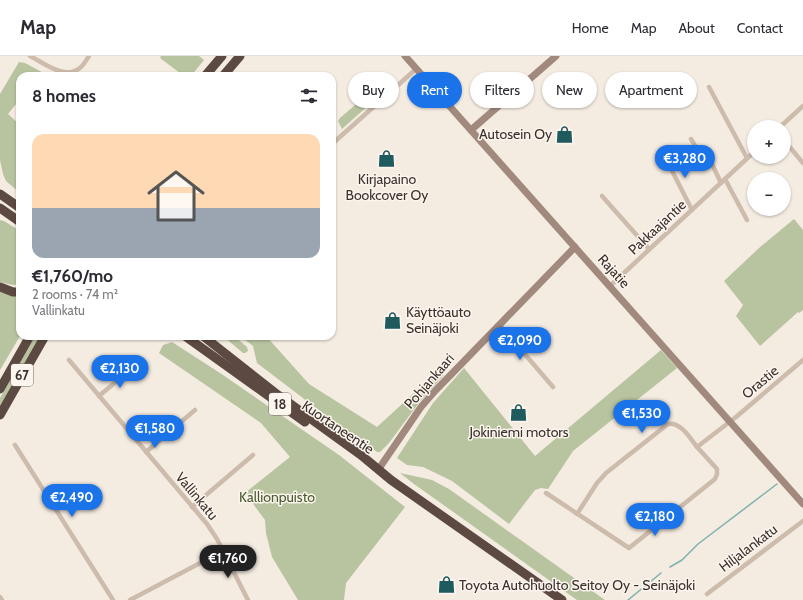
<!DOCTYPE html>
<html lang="en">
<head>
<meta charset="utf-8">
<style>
	body { margin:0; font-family:Cabin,sans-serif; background:#f2f2f3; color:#2b2b33; height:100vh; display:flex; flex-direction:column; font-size:15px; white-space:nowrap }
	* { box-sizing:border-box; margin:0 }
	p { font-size:13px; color:#7c7c81 }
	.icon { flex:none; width:22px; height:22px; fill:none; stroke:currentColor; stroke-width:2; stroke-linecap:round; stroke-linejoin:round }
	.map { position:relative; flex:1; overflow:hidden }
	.sheet { position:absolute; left:16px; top:16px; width:320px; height:268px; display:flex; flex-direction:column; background:#fff; border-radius:12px; box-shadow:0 1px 3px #0004 }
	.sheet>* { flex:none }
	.banner { position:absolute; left:348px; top:16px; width:380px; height:36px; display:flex; gap:8px }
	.controls { position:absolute; left:747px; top:64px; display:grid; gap:8px }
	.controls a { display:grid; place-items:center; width:44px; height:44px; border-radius:50%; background:#fff; box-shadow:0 1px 3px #0004; font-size:20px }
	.price { position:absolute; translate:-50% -34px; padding:0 9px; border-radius:14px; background:#1a73e8; color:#fff; font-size:13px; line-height:26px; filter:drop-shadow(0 1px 2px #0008) }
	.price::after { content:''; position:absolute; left:50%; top:24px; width:12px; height:9px; margin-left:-6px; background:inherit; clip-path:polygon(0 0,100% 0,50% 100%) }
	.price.active { background:#222; color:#fff }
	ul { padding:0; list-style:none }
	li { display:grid; align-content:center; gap:8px; height:212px; padding:0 16px }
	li+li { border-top:1px solid #e1e1e2 }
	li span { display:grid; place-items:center; height:124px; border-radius:12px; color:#555 }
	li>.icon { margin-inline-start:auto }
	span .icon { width:72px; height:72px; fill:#fffc; stroke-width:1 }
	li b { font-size:17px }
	h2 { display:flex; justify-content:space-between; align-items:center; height:48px; padding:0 16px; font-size:17px }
	.tag { padding:0 14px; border-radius:18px; background:#fff; box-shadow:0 1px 3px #0004; font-size:14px; line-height:36px }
	.tag.active { background:#1a73e8; color:#fff }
	header { display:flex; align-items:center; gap:24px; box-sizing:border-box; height:56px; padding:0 20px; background:#fff; border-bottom:1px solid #e1e1e2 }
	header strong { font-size:19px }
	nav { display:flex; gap:22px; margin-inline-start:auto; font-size:14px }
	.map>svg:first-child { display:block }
	.green { fill:#b8c4a0 }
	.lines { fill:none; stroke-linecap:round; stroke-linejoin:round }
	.stream { stroke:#7fb0b2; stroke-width:1.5 }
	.street { stroke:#cdbbac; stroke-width:4.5 }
	.secondary { stroke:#a18a7d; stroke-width:7 }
	.highway { stroke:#5c4a42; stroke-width:9 }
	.labels { text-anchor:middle; stroke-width:3; stroke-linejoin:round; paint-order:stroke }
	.shield { fill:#fbf5ee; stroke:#756b66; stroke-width:1 }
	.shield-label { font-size:13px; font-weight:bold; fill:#3b302b }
	.poi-label { font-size:14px; fill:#3b302b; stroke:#fbf5ee }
	.street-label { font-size:14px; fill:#3b302b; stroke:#fbf5ee }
	.park-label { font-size:14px; fill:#4a5a2e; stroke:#fbf5ee }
</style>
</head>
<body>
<header>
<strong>Map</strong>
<nav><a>Home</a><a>Map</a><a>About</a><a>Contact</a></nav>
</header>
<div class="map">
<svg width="803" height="544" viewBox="0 0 803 544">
	<rect width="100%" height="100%" fill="#f4ebe1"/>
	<g class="green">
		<path d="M161,0H199L204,4L191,20H178L180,17L160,2Z"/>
		<path d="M19,6L25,7L49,20H20V43L8,58L20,69V137L6,125L3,118L0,104V38Z"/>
		<path d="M383,25L389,28L390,30L342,73L338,65L340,62Z"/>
		<path d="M794,163L803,174V254L799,257L798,256L760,290L736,260L743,249L724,225L759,192Z"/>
		<path d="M0,164L4,165L20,175V228L12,229L0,226Z"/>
		<path d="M0,236L20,239V280L0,314Z"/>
		<path d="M35,280H41L0,354V342Z"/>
		<path d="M223,280H234L247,291L248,295L245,297H243Z"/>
		<path d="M240,280H266L309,328L377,371L437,316L444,319L418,348L389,387L380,396H377L316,352L257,307L253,290Z"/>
		<path d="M172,286L220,317L339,399L405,451L346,527L344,544H298L272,501L266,477L265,464L245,437L290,401L261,367L159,297L163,289Z"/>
		<path d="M661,294L677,312L573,395L548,433L541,432L535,434L509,468L452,425L423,411L407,409L397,402L433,347L464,312L535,400Z"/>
		<path d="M400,417L432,424L449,433L605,544H577L414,428Z"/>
	</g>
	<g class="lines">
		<g class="stream">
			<path d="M670,511L682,504L698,488L777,428"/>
			<path d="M628,544L661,517"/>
		</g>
		<g class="street">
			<path d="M30,0C44,7 67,26 82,10C84,8 87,3 89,0"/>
			<path d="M709,31L747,102"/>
			<path d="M780,71L803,50"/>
			<path d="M691,83L697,93L705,97L711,106L721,127"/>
			<path d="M784,84L803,107"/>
			<path d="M332,88L416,13"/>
			<path d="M664,99L692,154"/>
			<path d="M725,123L747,164"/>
			<path d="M602,140L649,193"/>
			<path d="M610,230L754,96"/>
			<path d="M499,268L553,331"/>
			<path d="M69,304L207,468L217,483L248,544"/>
			<path d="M99,340L131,313"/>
			<path d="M15,389L113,544"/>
			<path d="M146,396L195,354"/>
			<path d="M546,437L629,492L715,423L717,418V413L697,391"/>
			<path d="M192,451L253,399"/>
			<path d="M577,458L597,427L606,417L668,368C680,365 690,382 697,391L736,361L803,304"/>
			<path d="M707,538L803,465"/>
			<path d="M0,541L2,544"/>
			<path d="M130,544L223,495"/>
		</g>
		<g class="secondary">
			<path d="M405,0L803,448"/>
			<path d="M471,74L556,0"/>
			<path d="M378,414L421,351L435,335L575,191"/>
		</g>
		<g class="highway">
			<path d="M205,20L222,0"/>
			<path d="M223,20L240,0"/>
			<path d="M0,138L20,152"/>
			<path d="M0,152L20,166"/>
			<path d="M0,231L13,236H20"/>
			<path d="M185,280L305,366"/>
			<path d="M203,280L278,339L361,399L391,424L562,544"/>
			<path d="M0,333L30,280"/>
			<path d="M0,359L45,280"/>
		</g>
	</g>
	<defs>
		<symbol id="shop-bare" viewBox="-9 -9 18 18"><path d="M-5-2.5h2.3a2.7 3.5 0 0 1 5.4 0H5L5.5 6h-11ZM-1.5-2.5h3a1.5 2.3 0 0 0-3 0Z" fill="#1f5a5e" stroke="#fbf5ee" stroke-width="2.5" paint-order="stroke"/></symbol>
	</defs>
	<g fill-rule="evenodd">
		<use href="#shop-bare" x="552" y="66" width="25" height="25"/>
		<use href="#shop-bare" x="374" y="90" width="25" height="25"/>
		<use href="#shop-bare" x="380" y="252" width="25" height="25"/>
		<use href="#shop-bare" x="506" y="344" width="25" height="25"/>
		<use href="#shop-bare" x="434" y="516" width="25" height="25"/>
	</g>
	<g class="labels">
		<g class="shield">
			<rect x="11" y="308" width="22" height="22" rx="3"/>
			<rect x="269" y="337" width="22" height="22" rx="3"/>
		</g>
		<g class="shield-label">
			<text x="22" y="324">67</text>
			<text x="280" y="353">18</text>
		</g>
		<g class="poi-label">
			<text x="552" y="83" text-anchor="end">Autosein Oy</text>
			<text x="387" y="128">Kirjapaino<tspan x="387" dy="16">Bookcover Oy</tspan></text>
			<text x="406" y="261" text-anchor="start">Käyttöauto<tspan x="406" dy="16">Seinäjoki</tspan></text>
			<text x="519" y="381">Jokiniemi motors</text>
			<text x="459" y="534" text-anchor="start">Toyota Autohuolto Seitoy Oy - Seinäjoki</text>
		</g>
		<g class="street-label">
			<text transform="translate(657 171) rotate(-43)" y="5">Pakkaajantie</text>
			<text transform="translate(614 215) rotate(48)" y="5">Rajatie</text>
			<text transform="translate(429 325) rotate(-49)" y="5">Pohjankaari</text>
			<text transform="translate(760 326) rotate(-40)" y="5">Orastie</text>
			<text transform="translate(338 371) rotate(34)" y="5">Kuortaneentie</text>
			<text transform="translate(197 440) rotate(50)" y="5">Vallinkatu</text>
			<text transform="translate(748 492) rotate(-37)" y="5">Hiljalankatu</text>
		</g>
		<g class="park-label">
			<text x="277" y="446">Kallionpuisto</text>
		</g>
	</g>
</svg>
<div class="controls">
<a>+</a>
<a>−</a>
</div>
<b class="price" style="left:685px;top:123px">€3,280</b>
<b class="price" style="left:520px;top:305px">€2,090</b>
<b class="price" style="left:120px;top:333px">€2,130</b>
<b class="price" style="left:642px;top:378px">€1,530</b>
<b class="price" style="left:155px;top:393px">€1,580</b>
<b class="price" style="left:72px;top:462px">€2,490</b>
<b class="price" style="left:655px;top:481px">€2,180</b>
<b class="price active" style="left:228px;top:523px">€1,760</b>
<div class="banner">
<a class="tag">Buy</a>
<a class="tag active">Rent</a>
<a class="tag">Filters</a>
<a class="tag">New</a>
<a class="tag">Apartment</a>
</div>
<section class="sheet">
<h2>8 homes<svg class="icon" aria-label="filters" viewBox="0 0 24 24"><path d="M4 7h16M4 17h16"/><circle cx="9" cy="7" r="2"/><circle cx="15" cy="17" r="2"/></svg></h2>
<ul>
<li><span style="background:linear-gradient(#ffd9b3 60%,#9aa5b1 0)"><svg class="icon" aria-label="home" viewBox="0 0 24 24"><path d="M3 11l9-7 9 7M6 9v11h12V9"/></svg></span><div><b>€1,760/mo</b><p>2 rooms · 74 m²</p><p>Vallinkatu</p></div></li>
</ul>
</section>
</div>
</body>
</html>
